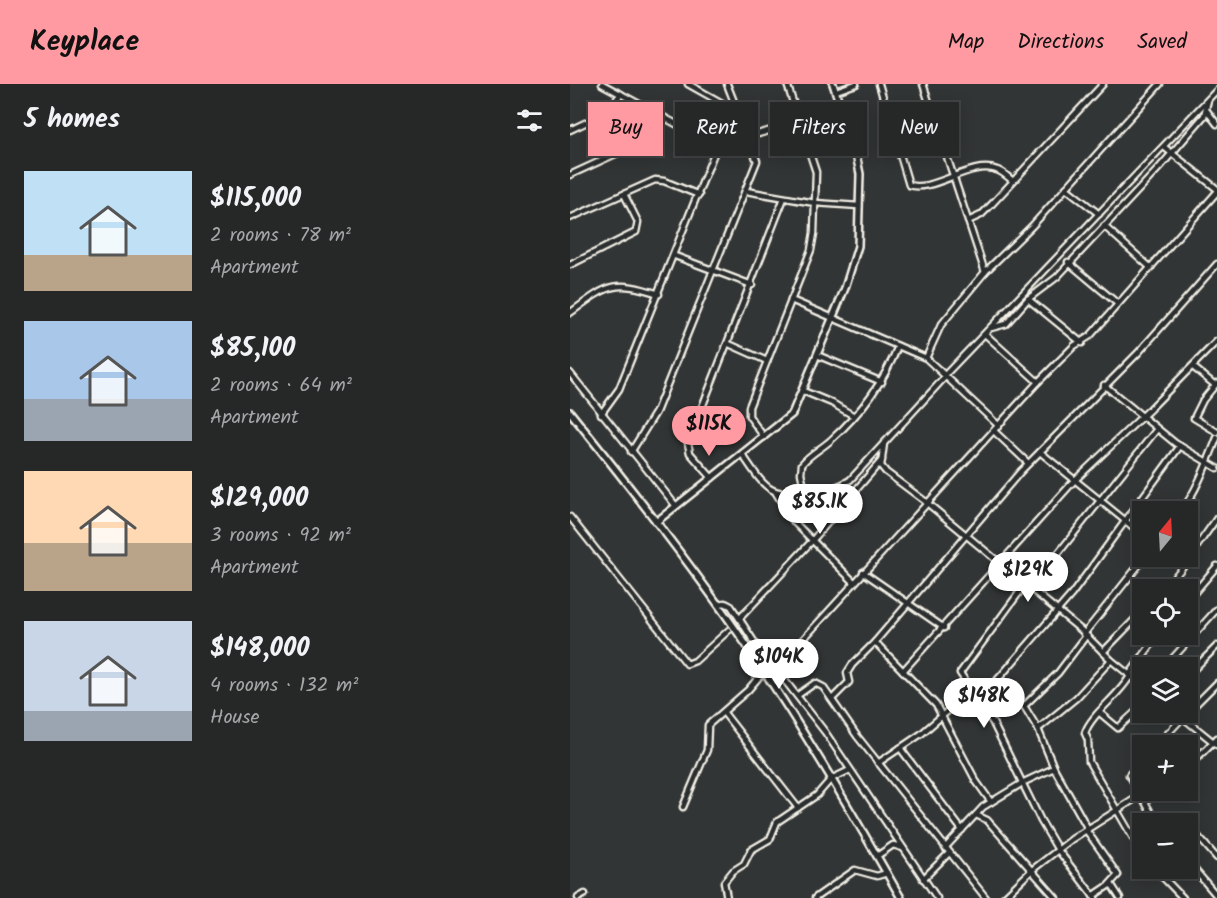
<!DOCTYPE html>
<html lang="en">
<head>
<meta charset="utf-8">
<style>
	body { margin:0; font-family:Kalam,sans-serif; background:#2e3030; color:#f1f3f6; height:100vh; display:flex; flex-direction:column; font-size:22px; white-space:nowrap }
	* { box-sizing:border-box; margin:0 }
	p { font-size:20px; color:#a4a6a8 }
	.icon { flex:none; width:33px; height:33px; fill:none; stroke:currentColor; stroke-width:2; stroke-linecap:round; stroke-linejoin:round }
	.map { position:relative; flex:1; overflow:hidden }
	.details { display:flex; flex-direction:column; background:#262828; width:570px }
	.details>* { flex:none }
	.top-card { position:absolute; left:18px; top:18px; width:538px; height:54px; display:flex; gap:12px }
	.needle { width:39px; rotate:18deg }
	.tools { position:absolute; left:562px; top:417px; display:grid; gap:12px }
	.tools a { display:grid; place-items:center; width:66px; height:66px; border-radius:0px; background:#262828; box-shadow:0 3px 15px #0003,0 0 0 2px #424445; font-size:30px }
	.price { position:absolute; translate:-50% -51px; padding:0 14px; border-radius:21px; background:#fff; color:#222; font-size:20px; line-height:39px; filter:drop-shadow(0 2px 3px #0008) }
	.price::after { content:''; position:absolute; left:50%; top:36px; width:18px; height:14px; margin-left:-9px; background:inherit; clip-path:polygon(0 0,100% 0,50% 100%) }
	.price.current { background:#ff9aa2; color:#111 }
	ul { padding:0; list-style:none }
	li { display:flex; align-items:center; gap:18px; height:150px; padding:0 24px }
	li span { display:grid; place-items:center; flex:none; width:168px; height:120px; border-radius:0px; color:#555 }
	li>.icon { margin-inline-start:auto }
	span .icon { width:72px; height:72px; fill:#fffc; stroke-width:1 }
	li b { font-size:26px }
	h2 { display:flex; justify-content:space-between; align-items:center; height:72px; padding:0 24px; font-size:26px }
	.tag { padding:0 21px; border-radius:0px; background:#262828; box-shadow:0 3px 15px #0003,0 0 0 2px #424445; font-size:21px; line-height:54px }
	.tag.current { background:#ff9aa2; color:#111 }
	header { display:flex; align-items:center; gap:36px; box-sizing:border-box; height:84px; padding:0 30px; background:#ff9aa2; color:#111 }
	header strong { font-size:28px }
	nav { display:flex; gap:33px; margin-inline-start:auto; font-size:21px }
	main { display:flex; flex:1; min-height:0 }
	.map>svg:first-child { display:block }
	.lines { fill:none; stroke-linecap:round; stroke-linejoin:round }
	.minor-casing { stroke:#f4f1e8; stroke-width:9 }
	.tertiary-casing { stroke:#f4f1e8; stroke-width:10 }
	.minor { stroke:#2a2d2e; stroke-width:4.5 }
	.tertiary { stroke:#2a2d2e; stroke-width:5 }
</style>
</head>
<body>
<header>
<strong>Keyplace</strong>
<nav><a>Map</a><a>Directions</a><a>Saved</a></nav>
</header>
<main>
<section class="details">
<h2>5 homes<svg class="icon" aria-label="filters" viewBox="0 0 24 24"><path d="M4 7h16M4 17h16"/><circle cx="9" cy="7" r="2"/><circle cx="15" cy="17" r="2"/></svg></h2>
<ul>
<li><span style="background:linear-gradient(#bfe0f5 70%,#b9a48a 0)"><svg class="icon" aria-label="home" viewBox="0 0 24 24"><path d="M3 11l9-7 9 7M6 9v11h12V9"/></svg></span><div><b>$115,000</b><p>2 rooms · 78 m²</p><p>Apartment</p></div></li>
<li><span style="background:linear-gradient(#a9c7e8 65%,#9aa5b1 0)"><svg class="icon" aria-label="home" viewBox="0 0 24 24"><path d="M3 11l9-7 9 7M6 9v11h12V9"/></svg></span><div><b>$85,100</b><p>2 rooms · 64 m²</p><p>Apartment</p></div></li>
<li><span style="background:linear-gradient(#ffd9b3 60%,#b9a48a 0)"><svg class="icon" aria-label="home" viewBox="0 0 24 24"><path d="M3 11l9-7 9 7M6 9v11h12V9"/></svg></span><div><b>$129,000</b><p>3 rooms · 92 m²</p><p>Apartment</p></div></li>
<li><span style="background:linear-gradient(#c9d6e8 75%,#9aa5b1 0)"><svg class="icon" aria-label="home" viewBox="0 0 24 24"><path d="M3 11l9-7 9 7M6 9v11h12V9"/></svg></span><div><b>$148,000</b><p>4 rooms · 132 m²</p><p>House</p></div></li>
</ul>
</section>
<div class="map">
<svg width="647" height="814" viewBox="0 0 647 814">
	<rect width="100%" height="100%" fill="#323535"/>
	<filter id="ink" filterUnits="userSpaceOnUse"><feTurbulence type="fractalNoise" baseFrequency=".0167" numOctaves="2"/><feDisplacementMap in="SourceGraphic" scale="12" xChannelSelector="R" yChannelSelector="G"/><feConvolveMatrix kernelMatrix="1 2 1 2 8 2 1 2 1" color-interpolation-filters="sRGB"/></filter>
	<g filter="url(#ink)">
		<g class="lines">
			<defs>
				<g id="minor">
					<path d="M32,0L147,62L229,38"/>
					<path d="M157,0L168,28"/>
					<path d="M309,0L339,101C363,109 401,76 427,86C433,88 438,93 443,97"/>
					<path d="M353,0L415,188"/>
					<path d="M266,7L286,0"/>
					<path d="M637,27L647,40"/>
					<path d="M0,46L34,30L51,10"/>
					<path d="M594,63L647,105"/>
					<path d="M0,91L63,62L71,54L85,30"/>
					<path d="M496,104L529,130"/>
					<path d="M176,107L245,119L289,122"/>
					<path d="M0,134L85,96L94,97L129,111"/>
					<path d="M398,137L411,131L422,120L533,0"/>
					<path d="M534,142L581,184"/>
					<path d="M105,172L182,201"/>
					<path d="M498,178L548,220"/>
					<path d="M0,181L66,148L68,138L54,110"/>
					<path d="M458,215L512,259"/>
					<path d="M221,216L356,274L429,342"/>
					<path d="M0,229C38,201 43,195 89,210"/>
					<path d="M421,244L436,240L458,215L487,193L590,83L634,32L638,16"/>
					<path d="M415,250L468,298"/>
					<path d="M159,260L197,277"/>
					<path d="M247,271L312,298"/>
					<path d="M356,274L371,241L415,188L462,142L590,0"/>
					<path d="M623,283L645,301"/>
					<path d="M0,289L106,422"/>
					<path d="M375,291L647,6"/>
					<path d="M647,299L633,316L624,334L647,348"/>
					<path d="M534,301L605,359L647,384"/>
					<path d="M233,307L262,319L284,332"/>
					<path d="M31,330L49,305L147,62"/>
					<path d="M425,348L458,379"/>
					<path d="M194,353L179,332V323L241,166L244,149L246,88L217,0"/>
					<path d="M314,359L311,382L316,388L356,418L511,546L541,576L573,602"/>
					<path d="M61,368L86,328L187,77L168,28L118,0"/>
					<path d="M470,368L573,451"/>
					<path d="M172,370C196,405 199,415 244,407C258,405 268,404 280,396L376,292"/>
					<path d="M142,394L120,369L118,359L214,114"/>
					<path d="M206,409L224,438L284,498"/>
					<path d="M235,409L231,389L232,380C240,370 251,365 261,356C291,329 313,300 328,262"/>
					<path d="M611,428C627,406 637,379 647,354"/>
					<path d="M0,433L117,580L125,577L159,546"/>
					<path d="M293,488L374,544"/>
					<path d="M454,502L390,589L423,639L471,737L488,766L525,814"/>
					<path d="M459,506L587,345"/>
					<path d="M594,506L611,485L647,434"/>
					<path d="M618,516L647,482"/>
					<path d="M148,520L155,519L161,522L203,587"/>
					<path d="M170,534L241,458L312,376"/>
					<path d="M514,550L576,472"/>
					<path d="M516,552L488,589L454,622L468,645L484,684L518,745"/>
					<path d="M305,558L366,621L406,697L421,718"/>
					<path d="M533,568L573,527"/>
					<path d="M594,584L647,525"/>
					<path d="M206,585L255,648L367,814"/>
					<path d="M333,587L504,397L580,325L647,257"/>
					<path d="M559,591L589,550"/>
					<path d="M618,591L647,562"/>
					<path d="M197,592L206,585L468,298L504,262L520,252L647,108"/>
					<path d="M560,592C549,612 521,630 515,649L518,656L519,678L573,771"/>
					<path d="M228,611L245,599L253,603L287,652L416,814"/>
					<path d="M262,615L279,598L277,589L282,581L305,558L451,387L568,269L647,180"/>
					<path d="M409,617L502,510L610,362"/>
					<path d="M606,628L647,661"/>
					<path d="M618,628L647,599"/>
					<path d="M154,629L228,724"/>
					<path d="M530,629L548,644L573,621"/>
					<path d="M468,645L506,614L541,576"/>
					<path d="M586,662L618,628"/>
					<path d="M330,664L392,746"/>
					<path d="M573,675L559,691C571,707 576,723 588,740"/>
					<path d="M308,679L351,650L402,606"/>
					<path d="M618,683L647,654"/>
					<path d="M571,714L589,706"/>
					<path d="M113,723L137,666L138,641L178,606L194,587"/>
					<path d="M406,731L417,736L486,814"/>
					<path d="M618,741L647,774"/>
					<path d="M516,746L548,791L538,802L523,812"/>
					<path d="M375,764L413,723L454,698L484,684"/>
					<path d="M307,772L323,761L333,764"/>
					<path d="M618,778L647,812"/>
					<path d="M584,784L613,814"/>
					<path d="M353,795L379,769"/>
					<path d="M541,800L550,814"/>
					<path d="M8,814L15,810"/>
					<path d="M157,814L154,798L163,787L174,780L181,766L200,755L207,738L247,711L261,695L280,686"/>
					<path d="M245,814L285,786L307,792L317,789"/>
					<path d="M433,814L462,786L502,755L571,711"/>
				</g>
				<g id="tertiary">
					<path d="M0,328C57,399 114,471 166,546C226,632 279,723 331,814"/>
					<path d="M86,438L222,330L275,204L288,162L290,90L286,70L263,0"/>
				</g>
			</defs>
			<use href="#minor" class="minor-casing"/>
			<use href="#tertiary" class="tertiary-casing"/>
			<use href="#minor" class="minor"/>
			<use href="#tertiary" class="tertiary"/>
		</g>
	</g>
</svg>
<div class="tools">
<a><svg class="needle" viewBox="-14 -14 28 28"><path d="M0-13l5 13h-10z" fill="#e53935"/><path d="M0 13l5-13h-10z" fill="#a4a6a8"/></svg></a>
<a><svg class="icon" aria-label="locate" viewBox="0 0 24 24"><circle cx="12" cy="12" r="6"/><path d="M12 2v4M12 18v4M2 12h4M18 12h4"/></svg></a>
<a><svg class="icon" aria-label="layers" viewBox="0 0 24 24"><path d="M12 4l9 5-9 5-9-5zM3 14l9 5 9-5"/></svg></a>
<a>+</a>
<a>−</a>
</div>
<b class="price current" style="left:139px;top:373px">$115K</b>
<b class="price" style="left:250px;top:451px">$85.1K</b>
<b class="price" style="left:458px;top:519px">$129K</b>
<b class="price" style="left:209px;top:606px">$104K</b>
<b class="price" style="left:414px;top:645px">$148K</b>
<div class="top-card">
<a class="tag current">Buy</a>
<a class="tag">Rent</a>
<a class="tag">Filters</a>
<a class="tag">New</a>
</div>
</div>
</main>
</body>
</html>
